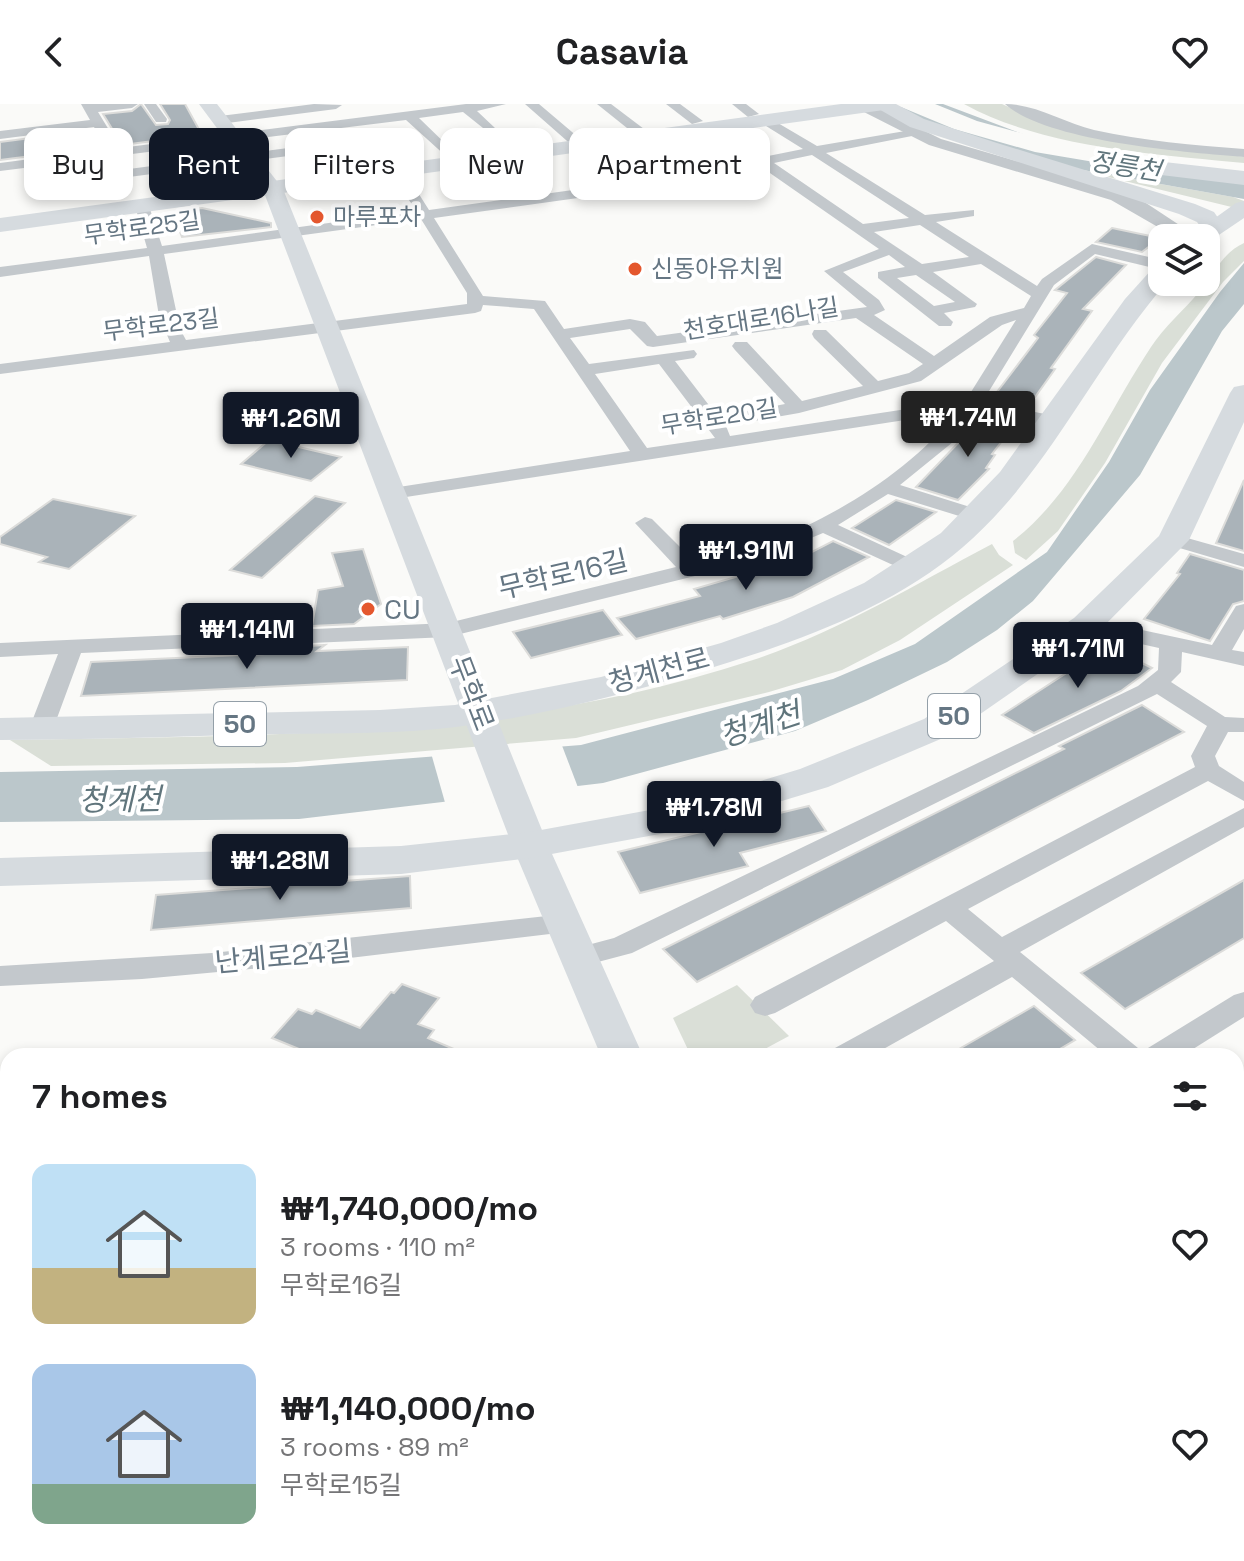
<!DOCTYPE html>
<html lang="en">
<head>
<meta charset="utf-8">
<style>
	body { margin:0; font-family:"Space Grotesk","Noto Sans KR",sans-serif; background:#f2f2f2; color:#202124; height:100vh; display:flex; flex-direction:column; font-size:30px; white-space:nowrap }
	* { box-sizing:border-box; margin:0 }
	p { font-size:26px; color:#757577 }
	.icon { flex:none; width:44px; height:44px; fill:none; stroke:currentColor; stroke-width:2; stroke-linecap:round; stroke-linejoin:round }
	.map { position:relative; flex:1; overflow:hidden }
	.details { position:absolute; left:0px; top:944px; width:1244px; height:514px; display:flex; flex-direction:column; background:#fff; border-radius:24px 24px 0 0; box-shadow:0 4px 12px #0003 }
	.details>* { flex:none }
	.banner { position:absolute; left:24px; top:24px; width:800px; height:72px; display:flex; gap:16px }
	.controls { position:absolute; left:1148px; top:120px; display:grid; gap:16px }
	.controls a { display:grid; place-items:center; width:72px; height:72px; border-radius:16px; background:#fff; box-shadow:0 4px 12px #0003; font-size:40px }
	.price { position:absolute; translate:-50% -68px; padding:0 18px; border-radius:8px; background:#111827; color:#fff; font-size:26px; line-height:52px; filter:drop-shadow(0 2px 4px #0008) }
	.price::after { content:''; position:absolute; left:50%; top:48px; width:24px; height:18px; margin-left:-12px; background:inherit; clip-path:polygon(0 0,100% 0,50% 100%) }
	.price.selected { background:#222; color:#fff }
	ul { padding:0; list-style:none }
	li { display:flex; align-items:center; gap:24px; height:200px; padding:0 32px }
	li span { display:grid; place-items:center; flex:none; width:224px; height:160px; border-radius:16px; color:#555 }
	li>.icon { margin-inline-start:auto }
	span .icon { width:96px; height:96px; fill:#fffc; stroke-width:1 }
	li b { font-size:34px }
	h2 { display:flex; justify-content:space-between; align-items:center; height:96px; padding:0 32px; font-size:34px }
	.chip { padding:0 28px; border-radius:16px; background:#fff; box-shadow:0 4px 12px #0003; font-size:28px; line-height:72px }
	.chip.selected { background:#111827; color:#fff }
	header { display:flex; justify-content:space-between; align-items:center; height:104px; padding:0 32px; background:#fff; font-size:36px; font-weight:800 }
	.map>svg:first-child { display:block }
	.green { fill:#dadfd7 }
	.water { fill:#bbc7cb }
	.pier { fill:#fafaf8 }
	.building { fill:#aab3b9; stroke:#dcdcda; stroke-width:2 }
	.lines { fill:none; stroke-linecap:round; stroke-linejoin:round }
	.minor { fill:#c3c8cc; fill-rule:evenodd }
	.tertiary { fill:#c3c8cc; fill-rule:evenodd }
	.secondary { fill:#d6dbdf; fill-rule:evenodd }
	.primary { fill:#d6dbdf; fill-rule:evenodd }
	.trunk { fill:#d6dbdf; fill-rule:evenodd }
	.poi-dot { fill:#e4572e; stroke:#fff; stroke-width:3 }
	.labels { text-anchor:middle; stroke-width:8; stroke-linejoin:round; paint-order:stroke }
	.far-poi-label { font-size:24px; fill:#657683; stroke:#fff; text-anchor:start }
	.far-street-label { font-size:24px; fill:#657683; stroke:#fff }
	.far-water-label { font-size:26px; font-style:italic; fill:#60757c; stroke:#fff }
	.shield { fill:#fff; stroke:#939fa8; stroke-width:2 }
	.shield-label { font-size:26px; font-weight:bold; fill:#657683 }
	.street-label { font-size:28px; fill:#657683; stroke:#fff }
	.poi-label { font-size:28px; fill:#657683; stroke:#fff; text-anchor:start }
	.water-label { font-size:30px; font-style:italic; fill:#60757c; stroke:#fff }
</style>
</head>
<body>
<header><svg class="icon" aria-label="back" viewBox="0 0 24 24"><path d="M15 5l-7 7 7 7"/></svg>Casavia<svg class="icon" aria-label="heart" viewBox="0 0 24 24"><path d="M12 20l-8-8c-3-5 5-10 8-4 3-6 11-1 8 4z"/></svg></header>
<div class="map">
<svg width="1244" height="1457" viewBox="0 0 1244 1457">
	<rect width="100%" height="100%" fill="#fafaf8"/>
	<g class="green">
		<path d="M964,0H1002L1035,15L1082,28L1244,53V59C1154,50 1044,44 964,0Z"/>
		<path d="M1071,64L1233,93L1244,97V106Z"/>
		<path d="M1244,139V157L1223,178L1162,259L1105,359L1058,427L1026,456L1015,449L1013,437C1077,387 1107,309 1151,243C1164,223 1184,206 1199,188C1214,170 1222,149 1244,139Z"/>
		<path d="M992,440L999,451L1013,461L900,536L842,566L769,588L576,634L285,659L51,662L10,636C261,631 511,636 753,556C837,528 914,481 992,440Z"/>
		<path d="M737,881L789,932L752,952H691L673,914Z"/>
		<path d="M8,1342V1450H295L296,1456C198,1452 98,1457 0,1457V1358Z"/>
	</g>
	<g class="water">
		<path d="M876,0H943L1055,42L1133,56L1244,64V95L1011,53Z"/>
		<path d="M1244,159V200L1222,227L1140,371L1033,497L997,526L947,558L868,596L795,627L603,679L299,715L0,718V668L297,663L581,641L833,575L915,540L1047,448L1109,358L1150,286L1220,188Z"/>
	</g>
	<g class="pier">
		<path d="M872,0H935L977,17L1047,36L1133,52L1244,63V78L1171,71L1035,48L954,25L901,3Z"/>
		<path d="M561,639L579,686L446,702L431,649Z"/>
	</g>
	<g class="building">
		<path d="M141,0L156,21L168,20L170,16L160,0H185L202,31L122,41L103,10L132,7Z"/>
		<path d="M92,26L102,43L0,56V38Z"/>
		<path d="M202,104L271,119V123L182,133L172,108Z"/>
		<path d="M1112,124L1160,134L1142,148L1096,138Z"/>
		<path d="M1096,153L1126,161L1083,205L1092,207L1051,264L1055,265L1028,303L997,297L1003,290L997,288L1038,234L1034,231L1067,189L1055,186Z"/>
		<path d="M985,311L1017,318L992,350L995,351L986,364L989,365L958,396L916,383L961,336L964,337Z"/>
		<path d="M269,336L341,353L311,377L241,360Z"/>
		<path d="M1244,376V447L1216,439Z"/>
		<path d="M315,392L345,399L262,474L230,466Z"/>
		<path d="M53,395L135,412L69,465L39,458L47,453L0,440V433Z"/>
		<path d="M896,396L936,408L889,441L852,424Z"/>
		<path d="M833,437L869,453L793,493L723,515L720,512L636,535L617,514L700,492L694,485L770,463L775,467Z"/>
		<path d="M363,445L381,500L354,520L312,522L318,486L343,482L332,449Z"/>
		<path d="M1190,450L1244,466V497L1233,500L1210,537L1144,515L1180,470L1177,469Z"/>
		<path d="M603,506L622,531L531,554L513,528Z"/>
		<path d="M325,541L317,547L408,543L407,576L81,592L91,558L307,548L308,542Z"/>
		<path d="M1108,542L1152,564L1121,587L1034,629L1002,611Z"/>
		<path d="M1142,601L1184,628L697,878L663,845L1064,645L1059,642Z"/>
		<path d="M809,702L826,727L740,749L748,762L640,789L618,748Z"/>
		<path d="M410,772L411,804L151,826L156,791Z"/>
		<path d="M1244,776V834L1125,905L1081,869Z"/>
		<path d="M402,880L439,894L418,920L434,926L428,934L470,952H316L272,934L298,905L312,910L316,906L360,924L391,888L394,889Z"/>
		<path d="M1034,902L1075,936L1048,952H947Z"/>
	</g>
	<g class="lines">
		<g class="minor">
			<path d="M81,0H138L132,4L98,8L120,44L466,0H506L477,7L495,24L488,28L463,8L419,14L453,47L455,50L448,54L406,16L124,51L131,62L129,65L371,33L378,37L371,41L129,73L124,72V66L119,65L112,53L0,67V59L107,45L94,23L0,35V27L90,16Z"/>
			<path d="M144,0H156L167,15L166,18H156Z"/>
			<path d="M314,0L342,1L336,5L220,20L214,16L220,12Z"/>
			<path d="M525,0H539L631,78L684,68L639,36V30L644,29L698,65L739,57L696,28V22L701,21L754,55L803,45L761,19V13L766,12L817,42L917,25V31L826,49L925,111L974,106V112L936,118L1037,182L1042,175L1092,140L1162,156V166L1095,150L1054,181L983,297L1059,313L1061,317L1059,321L1052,323L976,306L953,338L900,381L986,408L989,412L986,416H972L888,390L838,421L920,459L924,463L920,467H906L823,429L768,452L699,471L448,533L81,549L53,625L50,630H32L29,625L58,550L0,553V539L448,519L676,463L635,419L645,413L652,415L695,458C715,453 736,450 755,443C829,417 908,370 957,308L393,395L386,393L383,389L386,385L630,347L534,205L483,201L481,207L475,209L0,270V260L170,238L159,212L149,152L0,173V163L147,144L135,102L137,99L142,98L149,102L162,142L416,107L391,68L398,64L403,65L429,106L616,80ZM812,51L909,114L863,120L774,59ZM760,62L879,145L824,167L867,203L657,232L645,218L630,215L564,225L545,197L483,192L434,114L628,87ZM421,115L467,189V200L186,236L180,225L164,150ZM920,121L969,153L922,160L874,128ZM889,151L905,163L878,168V174L939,222H951L953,218L944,209L975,203L977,200L933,168L981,160L1031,192L1024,204L990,213L934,252L874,211L885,206L879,196L843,168ZM916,171L955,198L934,202L897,174ZM856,214L923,260L909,269L878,277L826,226H814L812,230L814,234L863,282L802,297L747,238H735L732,242L735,246L785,300L718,313L675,257L694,254L697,250L694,246L589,260L570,234L630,225L647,242L653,243ZM1016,216L966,296L730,332L726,322L799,309L921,277L1002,221ZM659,260L715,334L647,344L595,270Z"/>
			<path d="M597,0H611L644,25L632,28Z"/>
			<path d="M666,0H680L703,17L692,20Z"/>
			<path d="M732,0H746L759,10L748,13Z"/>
			<path d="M1005,0C1035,0 1065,19 1094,26C1143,37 1194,41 1244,45V53C1185,48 1048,38 1005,0Z"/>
			<path d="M1173,430L1244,450V463L1166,440L1163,436L1166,432Z"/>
			<path d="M1244,500V525L1232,546L1244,548V562L1182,548L1181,568L1171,578L1225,613L1244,614V628H1228L1215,652L1219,662L1244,678V697L1208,677L968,805L1002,833L1244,704V723L1020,848L1138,944L1142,952H1107L1012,873L871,952H831L835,944L994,857L946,817L775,909L765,912L755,909L750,901L755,893L1195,663L1191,652L1207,622L1157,590L632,849L579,863L569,860L565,853L569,846L614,834L1138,582L1158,566L1159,544L1078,526L1075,521L1078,516L1086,514L1212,541L1236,502Z"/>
			<path d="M565,810L575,813L579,820L575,827L283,862L142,875L0,882V862L212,849Z"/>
			<path d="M1244,888V913L1182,952H1144L1148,944L1234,891Z"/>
			<path d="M1244,982V1009L1236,1011V985Z"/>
			<path d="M1244,1142V1173L1236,1176V1144Z"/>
			<path d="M1244,1223V1258L1236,1261V1226Z"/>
			<path d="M1236,1302L1244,1305V1350L1236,1347Z"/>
			<path d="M942,1450H987L984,1457H939Z"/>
		</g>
		<path class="tertiary" d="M859,0H871L941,35L1123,88L1146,99L1199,134H1177L1111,96L929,41L860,6Z"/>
		<g class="secondary">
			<path d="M199,0H217L283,85L548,741L643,952H601L512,741L263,86Z"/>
			<path d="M809,1450H863L866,1457H812Z"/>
		</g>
		<g class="primary">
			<path d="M841,0H894L884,6L0,128V114Z"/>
			<path d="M1244,97V114L1207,139L1206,134H1187L1236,99Z"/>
			<path d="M1162,162V178H1167C1094,262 1048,370 963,443C898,499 811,533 730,558C641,586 549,611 456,623C398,630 340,629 282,630C188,632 94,636 0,636V614L380,606L455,601L601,573L721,539L777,519L864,479L941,429L1000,368L1125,195L1153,164Z"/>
			<path d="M1244,281V318L1189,436L1098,528L950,631L828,683L692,724L530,754L401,770L0,782V754L401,742L530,728L688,699L800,665L924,615L1074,514L1159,432L1230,289L1234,283Z"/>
		</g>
		<g class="trunk">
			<path d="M870,0H896L924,15L997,39L1195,100L1214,108L1225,124L1221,129H1205L1197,118L1179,110L910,23Z"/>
			<path d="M1111,52L1244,67V81L1103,64L1100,59L1103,54Z"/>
		</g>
	</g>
	<g class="poi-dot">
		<circle cx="317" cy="113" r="8"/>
		<circle cx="635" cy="165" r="8"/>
		<circle cx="368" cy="505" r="8"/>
	</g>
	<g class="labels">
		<g class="far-poi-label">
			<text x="333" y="121">마루포차</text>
			<text x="651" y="173">신동아유치원</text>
		</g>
		<g class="far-street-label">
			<text transform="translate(142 124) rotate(-8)" y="8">무학로25길</text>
			<text transform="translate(761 215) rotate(-9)" y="8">천호대로16나길</text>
			<text transform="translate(161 221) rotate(-7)" y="8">무학로23길</text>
			<text transform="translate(719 313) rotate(-9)" y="8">무학로20길</text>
		</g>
		<g class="far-water-label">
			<text transform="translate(1125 62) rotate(9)" y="9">정릉천</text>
		</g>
		<g class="shield">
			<rect x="928" y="590" width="52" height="44" rx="6"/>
			<rect x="214" y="598" width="52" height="44" rx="6"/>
		</g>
		<g class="shield-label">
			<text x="954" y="621">50</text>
			<text x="240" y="629">50</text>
		</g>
		<g class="street-label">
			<text transform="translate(563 470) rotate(-13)" y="10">무학로16길</text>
			<text transform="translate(659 566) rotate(-15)" y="10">청계천로</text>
			<text transform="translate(472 589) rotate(69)" y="10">무학로</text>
			<text transform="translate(283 852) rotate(-5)" y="10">난계로24길</text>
		</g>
		<g class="poi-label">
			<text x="384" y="515">CU</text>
		</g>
		<g class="water-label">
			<text transform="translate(760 621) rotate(-18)" y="10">청계천</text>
			<text transform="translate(120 696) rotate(-1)" y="10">청계천</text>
		</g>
	</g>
</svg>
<div class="controls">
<a><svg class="icon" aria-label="layers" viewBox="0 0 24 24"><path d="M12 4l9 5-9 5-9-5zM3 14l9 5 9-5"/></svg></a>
</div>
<b class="price selected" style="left:968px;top:355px">₩1.74M</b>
<b class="price" style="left:291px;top:356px">₩1.26M</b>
<b class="price" style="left:746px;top:488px">₩1.91M</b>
<b class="price" style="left:247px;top:567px">₩1.14M</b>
<b class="price" style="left:1078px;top:586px">₩1.71M</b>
<b class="price" style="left:714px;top:745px">₩1.78M</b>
<b class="price" style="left:280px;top:798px">₩1.28M</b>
<div class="banner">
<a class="chip">Buy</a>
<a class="chip selected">Rent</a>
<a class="chip">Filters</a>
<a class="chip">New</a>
<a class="chip">Apartment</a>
</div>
<section class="details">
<h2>7 homes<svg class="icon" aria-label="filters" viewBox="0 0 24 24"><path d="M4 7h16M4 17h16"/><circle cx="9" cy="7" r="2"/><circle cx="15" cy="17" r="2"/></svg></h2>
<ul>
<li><span style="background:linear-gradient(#bfe0f5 65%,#c2b280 0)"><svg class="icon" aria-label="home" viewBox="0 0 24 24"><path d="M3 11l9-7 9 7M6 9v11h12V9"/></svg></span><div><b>₩1,740,000/mo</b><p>3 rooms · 110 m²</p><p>무학로16길</p></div><svg class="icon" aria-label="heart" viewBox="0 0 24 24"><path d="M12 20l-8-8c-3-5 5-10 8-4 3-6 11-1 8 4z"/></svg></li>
<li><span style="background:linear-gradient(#a9c7e8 75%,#7fa58c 0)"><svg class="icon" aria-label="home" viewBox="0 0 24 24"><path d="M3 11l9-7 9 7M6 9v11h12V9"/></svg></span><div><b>₩1,140,000/mo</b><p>3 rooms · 89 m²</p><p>무학로15길</p></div><svg class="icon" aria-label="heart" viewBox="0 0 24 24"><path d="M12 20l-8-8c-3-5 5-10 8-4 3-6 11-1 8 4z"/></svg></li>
</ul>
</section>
</div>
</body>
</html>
